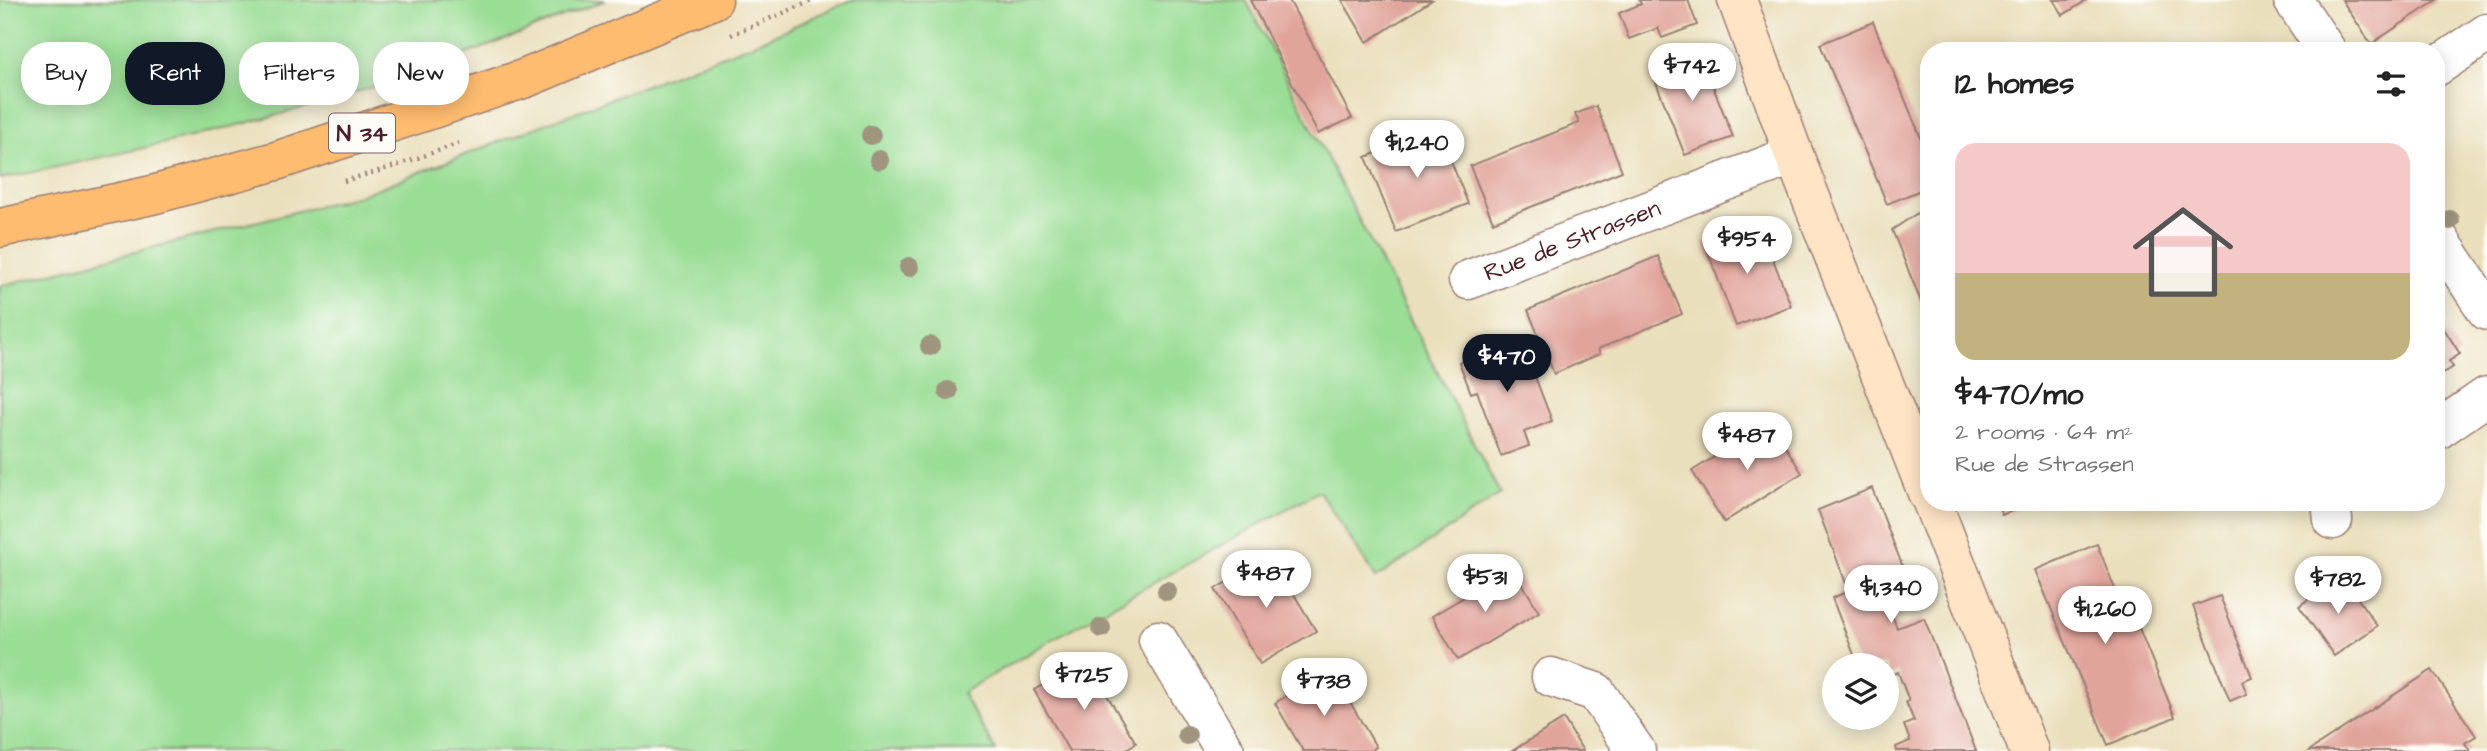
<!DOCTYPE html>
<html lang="en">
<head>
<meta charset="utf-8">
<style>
	body { margin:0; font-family:"Architects Daughter",sans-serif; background:#f2f2f2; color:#222; height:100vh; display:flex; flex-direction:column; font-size:26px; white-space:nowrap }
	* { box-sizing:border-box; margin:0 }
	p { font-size:23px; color:#767676 }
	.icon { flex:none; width:38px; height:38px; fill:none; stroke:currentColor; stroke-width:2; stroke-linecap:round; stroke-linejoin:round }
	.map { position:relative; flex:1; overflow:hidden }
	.side { position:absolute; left:1920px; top:42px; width:525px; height:469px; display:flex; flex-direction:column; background:#fff; border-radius:28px; box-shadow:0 4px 18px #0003 }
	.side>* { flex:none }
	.banner { position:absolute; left:21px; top:42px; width:665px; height:63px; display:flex; gap:14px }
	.fabs { position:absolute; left:1822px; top:653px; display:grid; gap:14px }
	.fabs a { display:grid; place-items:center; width:77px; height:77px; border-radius:50%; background:#fff; box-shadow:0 4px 18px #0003; font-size:35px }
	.price { position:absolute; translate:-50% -60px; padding:0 16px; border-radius:24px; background:#fff; color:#222; font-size:23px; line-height:46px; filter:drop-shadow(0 2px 4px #0008) }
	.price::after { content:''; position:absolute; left:50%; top:42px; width:21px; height:16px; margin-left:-10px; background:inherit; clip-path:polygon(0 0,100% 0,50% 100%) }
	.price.active { background:#111827; color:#fff }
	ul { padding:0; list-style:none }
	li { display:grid; align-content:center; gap:14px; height:371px; padding:0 35px }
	li span { display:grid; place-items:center; height:217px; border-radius:21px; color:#555 }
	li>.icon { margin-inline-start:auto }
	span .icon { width:126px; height:126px; fill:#fffc; stroke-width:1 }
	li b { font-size:30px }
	h2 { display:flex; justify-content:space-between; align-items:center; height:84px; padding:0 35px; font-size:30px }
	.tag { padding:0 24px; border-radius:28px; background:#fff; box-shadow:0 4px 18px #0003; font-size:24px; line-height:63px }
	.tag.active { background:#111827; color:#fff }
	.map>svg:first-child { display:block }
	.green { fill:#9add95; stroke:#727e60; stroke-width:2 }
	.building { fill:#e1a49b }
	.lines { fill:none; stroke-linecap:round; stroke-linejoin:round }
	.minor-casing { stroke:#9a7f74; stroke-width:41 }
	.secondary-casing { stroke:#9a7f74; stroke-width:41 }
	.primary-casing { stroke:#9a7f74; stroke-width:41 }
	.path { stroke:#9a7f74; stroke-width:4.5; stroke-dasharray:2 5; stroke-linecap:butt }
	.minor { stroke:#fff; stroke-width:38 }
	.secondary { stroke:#ffe4c6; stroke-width:38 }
	.primary { stroke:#febc70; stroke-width:38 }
	.tree { fill:#9f957e }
	.labels { text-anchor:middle; stroke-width:5; stroke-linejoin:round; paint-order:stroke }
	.shield { fill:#fdfcf7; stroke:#806168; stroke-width:2 }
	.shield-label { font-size:23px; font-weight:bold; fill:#4a1f2b }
	.street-label { font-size:24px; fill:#4a1f2b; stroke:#fdfcf7 }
</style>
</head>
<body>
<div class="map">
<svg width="2487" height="751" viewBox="0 0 2487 751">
	<rect width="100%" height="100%" fill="#fdfcf7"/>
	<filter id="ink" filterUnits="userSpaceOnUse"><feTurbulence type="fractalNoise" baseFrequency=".0143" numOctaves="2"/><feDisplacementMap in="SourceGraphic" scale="14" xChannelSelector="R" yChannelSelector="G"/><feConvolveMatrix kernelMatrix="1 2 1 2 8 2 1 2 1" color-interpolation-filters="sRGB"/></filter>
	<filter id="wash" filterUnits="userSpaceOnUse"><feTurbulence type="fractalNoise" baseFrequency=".00686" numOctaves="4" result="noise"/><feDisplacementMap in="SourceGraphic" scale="28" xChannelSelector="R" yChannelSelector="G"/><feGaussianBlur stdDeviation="1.57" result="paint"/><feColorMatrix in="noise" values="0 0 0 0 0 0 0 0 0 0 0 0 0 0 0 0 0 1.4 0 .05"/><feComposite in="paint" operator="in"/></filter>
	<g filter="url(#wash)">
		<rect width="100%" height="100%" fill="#eadfbc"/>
		<g class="green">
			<path d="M0,0H606C524,32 441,66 357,92C240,128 120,154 0,179Z"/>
			<path d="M851,0H1246L1500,494L1376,578L1319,491L1060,635L962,693L996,751H0V286L358,196L763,40Z"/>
		</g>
		<g id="blocks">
			<g class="building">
				<path d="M1250,0H1289L1352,118L1318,134Z"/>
				<path d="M1342,0H1432L1367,42Z"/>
				<path d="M1639,0H1688L1697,25L1662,38L1658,28L1629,39L1619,13L1641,4Z"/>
				<path d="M2054,0H2087L2063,15Z"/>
				<path d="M2342,0H2437L2371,44Z"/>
				<path d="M1873,22L1928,155V187L1887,204L1820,44Z"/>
				<path d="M1699,51L1733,137L1685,155L1651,70Z"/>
				<path d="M1596,106L1622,171L1493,222L1470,166L1579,123L1575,114Z"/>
				<path d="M1438,128L1468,204L1396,232L1366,157Z"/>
				<path d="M1928,206V319L1892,230Z"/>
				<path d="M1750,225L1757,245L1766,241L1791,306L1736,326L1704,242Z"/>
				<path d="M1658,256L1682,314L1598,349L1600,354L1554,374L1528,310Z"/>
				<path d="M2436,316L2460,354L2449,361L2453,367L2436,378Z"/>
				<path d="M1520,338L1552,421L1524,432L1529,446L1501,456L1477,391L1471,393L1459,362Z"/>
				<path d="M1770,422L1802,473L1724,522L1692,471Z"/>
				<path d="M1872,488L1904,570L1878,580L1897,628L1924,618L1976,751H1897L1896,747L1910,741L1904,725L1914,721L1906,702L1909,701L1898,672L1889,676L1886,665L1884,664L1858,665L1832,598L1849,591L1818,510Z"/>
				<path d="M1997,502H2034L2002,515Z"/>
				<path d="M2097,544L2132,631L2139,628L2175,717L2108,745L2035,570Z"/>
				<path d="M1271,556L1316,631L1260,664L1215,589Z"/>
				<path d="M1513,568L1539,612L1458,660L1432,616Z"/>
				<path d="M2342,576L2377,626L2334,656L2299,606Z"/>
				<path d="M2220,596L2252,677L2242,681L2247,694L2230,701L2193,606Z"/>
				<path d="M1085,659L1136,743L1123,751H1069L1034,690Z"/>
				<path d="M1331,669L1376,747L1370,751H1303L1275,703Z"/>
				<path d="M2432,670L2476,736L2465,743L2470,751H2309Z"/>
				<path d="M1564,719L1583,751H1512Z"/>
			</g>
		</g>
	</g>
	<g filter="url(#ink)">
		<use href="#blocks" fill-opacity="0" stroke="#9a7f74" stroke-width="2"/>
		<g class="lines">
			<defs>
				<g id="minor">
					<path d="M2293,0L2327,51"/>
					<path d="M2436,67L2487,33"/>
					<path d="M2436,234L2487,311"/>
					<path d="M1468,280L1794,155"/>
					<path d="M2436,431L2487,396"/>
					<path d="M2331,502L2333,520"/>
					<path d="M1158,640L1225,751"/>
					<path d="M1551,677L1596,692L1636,751"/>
				</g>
				<g id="secondary">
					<path d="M1737,0L1794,155L1928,495"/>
					<path d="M1932,502L2029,751"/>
				</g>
				<path id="primary" d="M0,228L152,195L276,161L526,78L713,0"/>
			</defs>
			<use href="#minor" class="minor-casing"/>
			<use href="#secondary" class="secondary-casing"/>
			<use href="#primary" class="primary-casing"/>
			<g class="path">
				<path d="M731,35L814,0"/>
				<path d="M344,181L399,165L462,142"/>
			</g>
			<use href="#minor" class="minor"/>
			<use href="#secondary" class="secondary"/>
			<use href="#primary" class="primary"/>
		</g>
		<g class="tree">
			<circle cx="871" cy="135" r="10"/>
			<circle cx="879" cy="160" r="10"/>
			<circle cx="2450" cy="220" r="10"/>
			<circle cx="909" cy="267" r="10"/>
			<circle cx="930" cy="346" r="10"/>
			<circle cx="948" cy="391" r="10"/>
			<circle cx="1167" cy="591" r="10"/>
			<circle cx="1101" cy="628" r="10"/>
			<circle cx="1187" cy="735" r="10"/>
		</g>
	</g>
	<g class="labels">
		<rect class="shield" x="329" y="113.5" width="66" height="39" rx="5"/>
		<g class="shield-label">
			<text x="362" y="141">N 34</text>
		</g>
		<g class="street-label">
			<text transform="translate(1572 240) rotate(-21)" y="8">Rue de Strassen</text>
		</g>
	</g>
</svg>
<div class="fabs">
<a><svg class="icon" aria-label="layers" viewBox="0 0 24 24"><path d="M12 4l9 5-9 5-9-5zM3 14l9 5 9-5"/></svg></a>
</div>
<b class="price" style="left:1692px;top:103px">$742</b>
<b class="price" style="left:1417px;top:180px">$1,240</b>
<b class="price" style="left:1747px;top:276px">$954</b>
<b class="price active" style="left:1507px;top:394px">$470</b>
<b class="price" style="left:1747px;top:472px">$487</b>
<b class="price" style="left:1266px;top:610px">$487</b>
<b class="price" style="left:1485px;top:614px">$531</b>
<b class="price" style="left:2338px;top:616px">$782</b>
<b class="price" style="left:1891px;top:625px">$1,340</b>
<b class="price" style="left:2105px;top:646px">$1,260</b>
<b class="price" style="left:1084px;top:712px">$725</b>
<b class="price" style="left:1324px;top:718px">$738</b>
<div class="banner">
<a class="tag">Buy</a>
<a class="tag active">Rent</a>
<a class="tag">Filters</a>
<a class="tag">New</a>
</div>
<section class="side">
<h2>12 homes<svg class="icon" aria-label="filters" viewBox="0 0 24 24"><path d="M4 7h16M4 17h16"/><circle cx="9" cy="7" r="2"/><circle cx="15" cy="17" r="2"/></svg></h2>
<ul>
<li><span style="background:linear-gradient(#f6c9c9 60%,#c2b280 0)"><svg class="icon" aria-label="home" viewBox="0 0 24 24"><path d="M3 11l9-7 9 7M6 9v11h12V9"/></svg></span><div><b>$470/mo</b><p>2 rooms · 64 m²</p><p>Rue de Strassen</p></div></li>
</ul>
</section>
</div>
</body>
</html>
